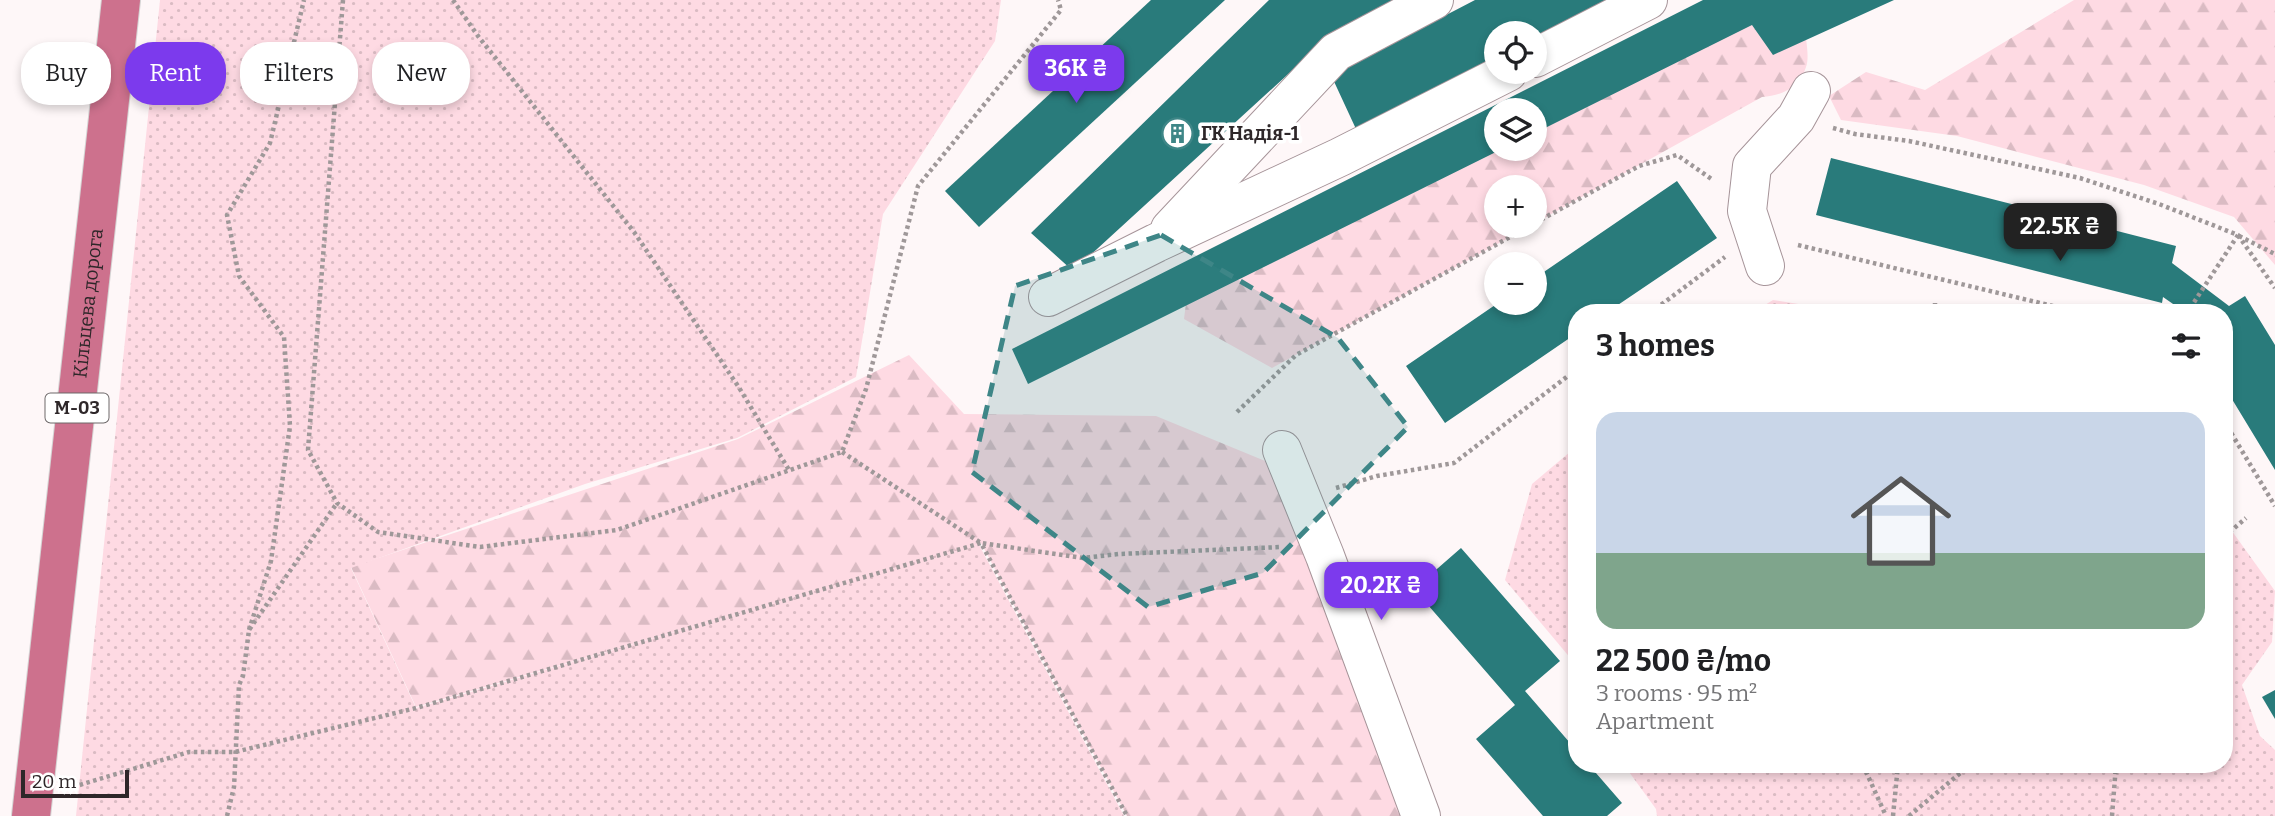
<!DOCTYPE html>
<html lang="en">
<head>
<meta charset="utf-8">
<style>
	body { margin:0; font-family:Bitter,serif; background:#f6f6f6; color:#202124; height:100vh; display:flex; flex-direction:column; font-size:26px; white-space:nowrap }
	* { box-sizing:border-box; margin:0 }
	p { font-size:23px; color:#757577 }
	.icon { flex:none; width:38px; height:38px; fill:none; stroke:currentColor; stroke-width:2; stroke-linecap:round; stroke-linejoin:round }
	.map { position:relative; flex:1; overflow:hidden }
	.panel { position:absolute; left:1568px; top:304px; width:665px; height:469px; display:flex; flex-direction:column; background:#fff; border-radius:28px; box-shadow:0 4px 10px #0003 }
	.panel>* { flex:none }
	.banner { position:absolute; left:21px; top:42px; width:665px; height:63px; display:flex; gap:14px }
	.buttons { position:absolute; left:1484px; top:21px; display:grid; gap:14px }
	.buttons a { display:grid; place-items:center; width:63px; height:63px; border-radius:50%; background:#fff; box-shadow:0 4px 10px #0003; font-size:35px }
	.scale { position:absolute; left:21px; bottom:18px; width:108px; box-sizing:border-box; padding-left:7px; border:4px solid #2e2729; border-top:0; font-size:19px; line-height:24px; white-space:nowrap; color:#2e2729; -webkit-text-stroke:5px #fff; paint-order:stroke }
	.price { position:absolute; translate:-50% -60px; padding:0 16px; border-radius:14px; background:#7c3aed; color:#fff; font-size:23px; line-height:46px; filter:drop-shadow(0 2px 4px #0008) }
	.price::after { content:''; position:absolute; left:50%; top:42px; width:21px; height:16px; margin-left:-10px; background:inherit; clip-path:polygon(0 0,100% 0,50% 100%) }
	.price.on { background:#222; color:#fff }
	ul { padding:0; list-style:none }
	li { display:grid; align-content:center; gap:14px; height:371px; padding:0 28px }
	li+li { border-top:2px solid #e0e0e0 }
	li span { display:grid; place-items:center; height:217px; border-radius:21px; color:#555 }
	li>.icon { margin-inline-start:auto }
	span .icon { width:126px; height:126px; fill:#fffc; stroke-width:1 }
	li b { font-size:30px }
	h2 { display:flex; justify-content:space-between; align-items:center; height:84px; padding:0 28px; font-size:30px }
	.tag { padding:0 24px; border-radius:28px; background:#fff; box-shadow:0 4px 10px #0003; font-size:24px; line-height:63px }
	.tag.on { background:#7c3aed; color:#fff }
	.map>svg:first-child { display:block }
	.forest { fill:url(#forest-firs) }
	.garden { fill:url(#garden-dots) }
	.building { fill:#297b7b }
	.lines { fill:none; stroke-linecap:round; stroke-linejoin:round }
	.minor-casing { stroke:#a69499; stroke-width:40 }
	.highway-casing { stroke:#d5d4d4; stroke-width:40 }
	.path { stroke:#9f9899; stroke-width:4.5; stroke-dasharray:3.5 3.5; stroke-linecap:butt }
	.minor { stroke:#fff; stroke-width:38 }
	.highway { stroke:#cd718d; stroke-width:38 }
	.marked { fill:#3e8687; fill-opacity:0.2; stroke:#3e8687; stroke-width:5; stroke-dasharray:14 9; stroke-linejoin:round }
	.labels { text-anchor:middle; stroke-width:7; stroke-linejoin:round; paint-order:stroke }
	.shield { fill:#fff; stroke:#6d6869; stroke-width:2 }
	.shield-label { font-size:18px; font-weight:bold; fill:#2e2729 }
	.poi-label { font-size:19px; font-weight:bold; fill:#2e2729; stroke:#fff; text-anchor:start }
	.street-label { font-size:19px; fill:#2e2729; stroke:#fff }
</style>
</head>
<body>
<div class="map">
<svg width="2275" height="816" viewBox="0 0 2275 816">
	<defs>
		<pattern id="forest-firs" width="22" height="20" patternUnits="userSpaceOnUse" patternTransform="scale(1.75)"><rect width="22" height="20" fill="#fedae3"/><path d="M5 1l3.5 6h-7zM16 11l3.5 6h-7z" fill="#dabbc3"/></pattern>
		<pattern id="garden-dots" width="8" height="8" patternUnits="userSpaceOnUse" patternTransform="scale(1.75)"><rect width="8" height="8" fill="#fedae3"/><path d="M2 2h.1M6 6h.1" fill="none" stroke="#dabbc3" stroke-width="1.8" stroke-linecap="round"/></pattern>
	</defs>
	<rect width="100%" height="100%" fill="#fef7f8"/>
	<g class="forest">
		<path d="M2074,0H2275V265L2234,217L2144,185L1957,136L1841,120L1829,96L1866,72L1925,90Z"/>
		<path d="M1749,12L1806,38C1807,47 1809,59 1806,67C1800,87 1782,96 1762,97L1535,223V187H1496V226H1530L1272,368L1184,319L1187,295L1496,139V149H1535V120Z"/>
		<path d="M909,355L964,414L1156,416L1270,463L1416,816H1127L981,543L416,707L351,567L738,439Z"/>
	</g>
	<g class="garden">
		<path d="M160,0H1001L995,41L883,214L856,377L737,438L585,484L351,568L416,708L978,543L1124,816H76Z"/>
		<path d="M1773,300L1855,313H1752Z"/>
		<path d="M1577,446V666L1505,580L1532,484Z"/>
		<path d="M2224,520L2275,591L2272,642L2242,685L2260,736L2275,750V816H1657L1656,809L1624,765H2224Z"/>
	</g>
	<g class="building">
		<path d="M1151,0H1225L979,227L945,191Z"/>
		<path d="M1269,0H1395L1333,33L1073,271L1031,233Z"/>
		<path d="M1475,0H1613L1535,39V33H1496V59L1356,129L1331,75Z"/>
		<path d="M1703,0H1894L1773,55L1752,25L1535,133V110H1496V149H1502L1028,384L1012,349Z"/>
		<path d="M1831,158L2176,246L2172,263L2229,306L2245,296L2275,345V470L2224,386V313H2186L2163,297L2162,303L1816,215Z"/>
		<path d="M1677,181L1717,238L1606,313H1577V333L1445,423L1406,366L1498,303H1535V278Z"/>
		<path d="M1461,548L1560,661L1525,691L1577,751V765H1589L1622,803L1607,816H1543L1476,739L1515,705L1414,589Z"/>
		<path d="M2275,690V719L2262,697Z"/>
	</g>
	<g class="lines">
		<defs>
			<g id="minor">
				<path d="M1535,58L1648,0"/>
				<path d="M1170,229L1336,52L1434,0"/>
				<path d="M1765,266L1747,211L1752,166L1796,118L1811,91"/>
				<path d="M1048,297L1156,243L1340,157L1508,72"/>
				<path d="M1282,450L1325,556L1421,816"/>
			</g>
			<g id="highway">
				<path id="s1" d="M31,816L121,0"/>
			</g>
		</defs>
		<use href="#minor" class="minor-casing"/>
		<use href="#highway" class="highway-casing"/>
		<g class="path">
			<path d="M343,0L308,450L337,503L378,532L480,547L617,530L842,452L866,389L918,186L1061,10L1058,0"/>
			<path d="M453,0L478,36L634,232L738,386L789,470"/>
			<path d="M1833,128L1855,134L1909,141L2080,178L2159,204L2238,235L2187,313"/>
			<path d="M1535,223L1639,166L1677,155L1713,180"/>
			<path d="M2238,235L2275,288"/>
			<path d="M2239,236L2275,254"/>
			<path d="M1798,245L2082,313"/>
			<path d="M1650,313L1725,257"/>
			<path d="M1935,313V303"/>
			<path d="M1237,412L1296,355L1530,226"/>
			<path d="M2224,421L2275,506"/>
			<path d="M842,452L981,543L1083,558L1119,554L1281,547"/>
			<path d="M1336,488L1377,476L1454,463L1577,369"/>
			<path d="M2224,537L2246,518"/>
			<path d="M249,630L271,561L290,426L284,337L239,276L227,215L270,143L304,0"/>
			<path d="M1863,765L1886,816"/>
			<path d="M73,787L189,752H235L416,708L981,543L1127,816"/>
			<path d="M227,816L234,787L239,685L243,676L249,630L337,503"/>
			<path d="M1893,816L1898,765"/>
			<path d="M1909,816L1970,765"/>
			<path d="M2112,816L2116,765"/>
		</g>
		<use href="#minor" class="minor"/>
		<use href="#highway" class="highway"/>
	</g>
	<path class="marked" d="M1161,235L1338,338L1408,427L1263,573L1148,607L972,472L1015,286Z"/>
	<defs>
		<symbol id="building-ring" viewBox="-11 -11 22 22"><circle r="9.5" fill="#fff" stroke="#3e8687" stroke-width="1.5"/><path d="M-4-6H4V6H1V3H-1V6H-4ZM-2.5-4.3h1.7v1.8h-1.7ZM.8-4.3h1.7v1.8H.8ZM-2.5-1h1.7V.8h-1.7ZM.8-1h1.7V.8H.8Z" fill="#3e8687"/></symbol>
	</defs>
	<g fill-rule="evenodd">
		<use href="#building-ring" x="1160" y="116" width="35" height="35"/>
	</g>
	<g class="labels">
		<rect class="shield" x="45.5" y="393.5" width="63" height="29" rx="5"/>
		<g class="shield-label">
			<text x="77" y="414">М-03</text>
		</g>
		<g class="poi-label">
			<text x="1201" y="140">ГК Надія-1</text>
		</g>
		<g class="street-label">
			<text dy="7" stroke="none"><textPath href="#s1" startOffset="516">Кільцева дорога</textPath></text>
		</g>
	</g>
</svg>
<div class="buttons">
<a><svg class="icon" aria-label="locate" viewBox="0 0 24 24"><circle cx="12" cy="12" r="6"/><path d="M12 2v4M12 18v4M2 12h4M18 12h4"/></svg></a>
<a><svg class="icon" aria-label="layers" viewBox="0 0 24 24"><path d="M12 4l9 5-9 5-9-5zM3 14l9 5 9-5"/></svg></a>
<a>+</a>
<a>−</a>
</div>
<div class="scale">20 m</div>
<b class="price" style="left:1076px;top:105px">36K ₴</b>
<b class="price on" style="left:2060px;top:263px">22.5K ₴</b>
<b class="price" style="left:1381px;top:622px">20.2K ₴</b>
<div class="banner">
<a class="tag">Buy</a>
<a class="tag on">Rent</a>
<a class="tag">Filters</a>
<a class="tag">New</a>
</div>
<section class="panel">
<h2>3 homes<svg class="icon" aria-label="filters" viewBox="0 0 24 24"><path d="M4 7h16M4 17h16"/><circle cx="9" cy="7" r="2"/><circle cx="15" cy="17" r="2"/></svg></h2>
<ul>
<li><span style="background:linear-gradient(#c9d6e8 65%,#7fa58c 0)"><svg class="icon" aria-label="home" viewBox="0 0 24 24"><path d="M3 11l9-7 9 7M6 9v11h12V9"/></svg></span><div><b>22 500 ₴/mo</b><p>3 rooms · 95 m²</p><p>Apartment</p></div></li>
</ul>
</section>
</div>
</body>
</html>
